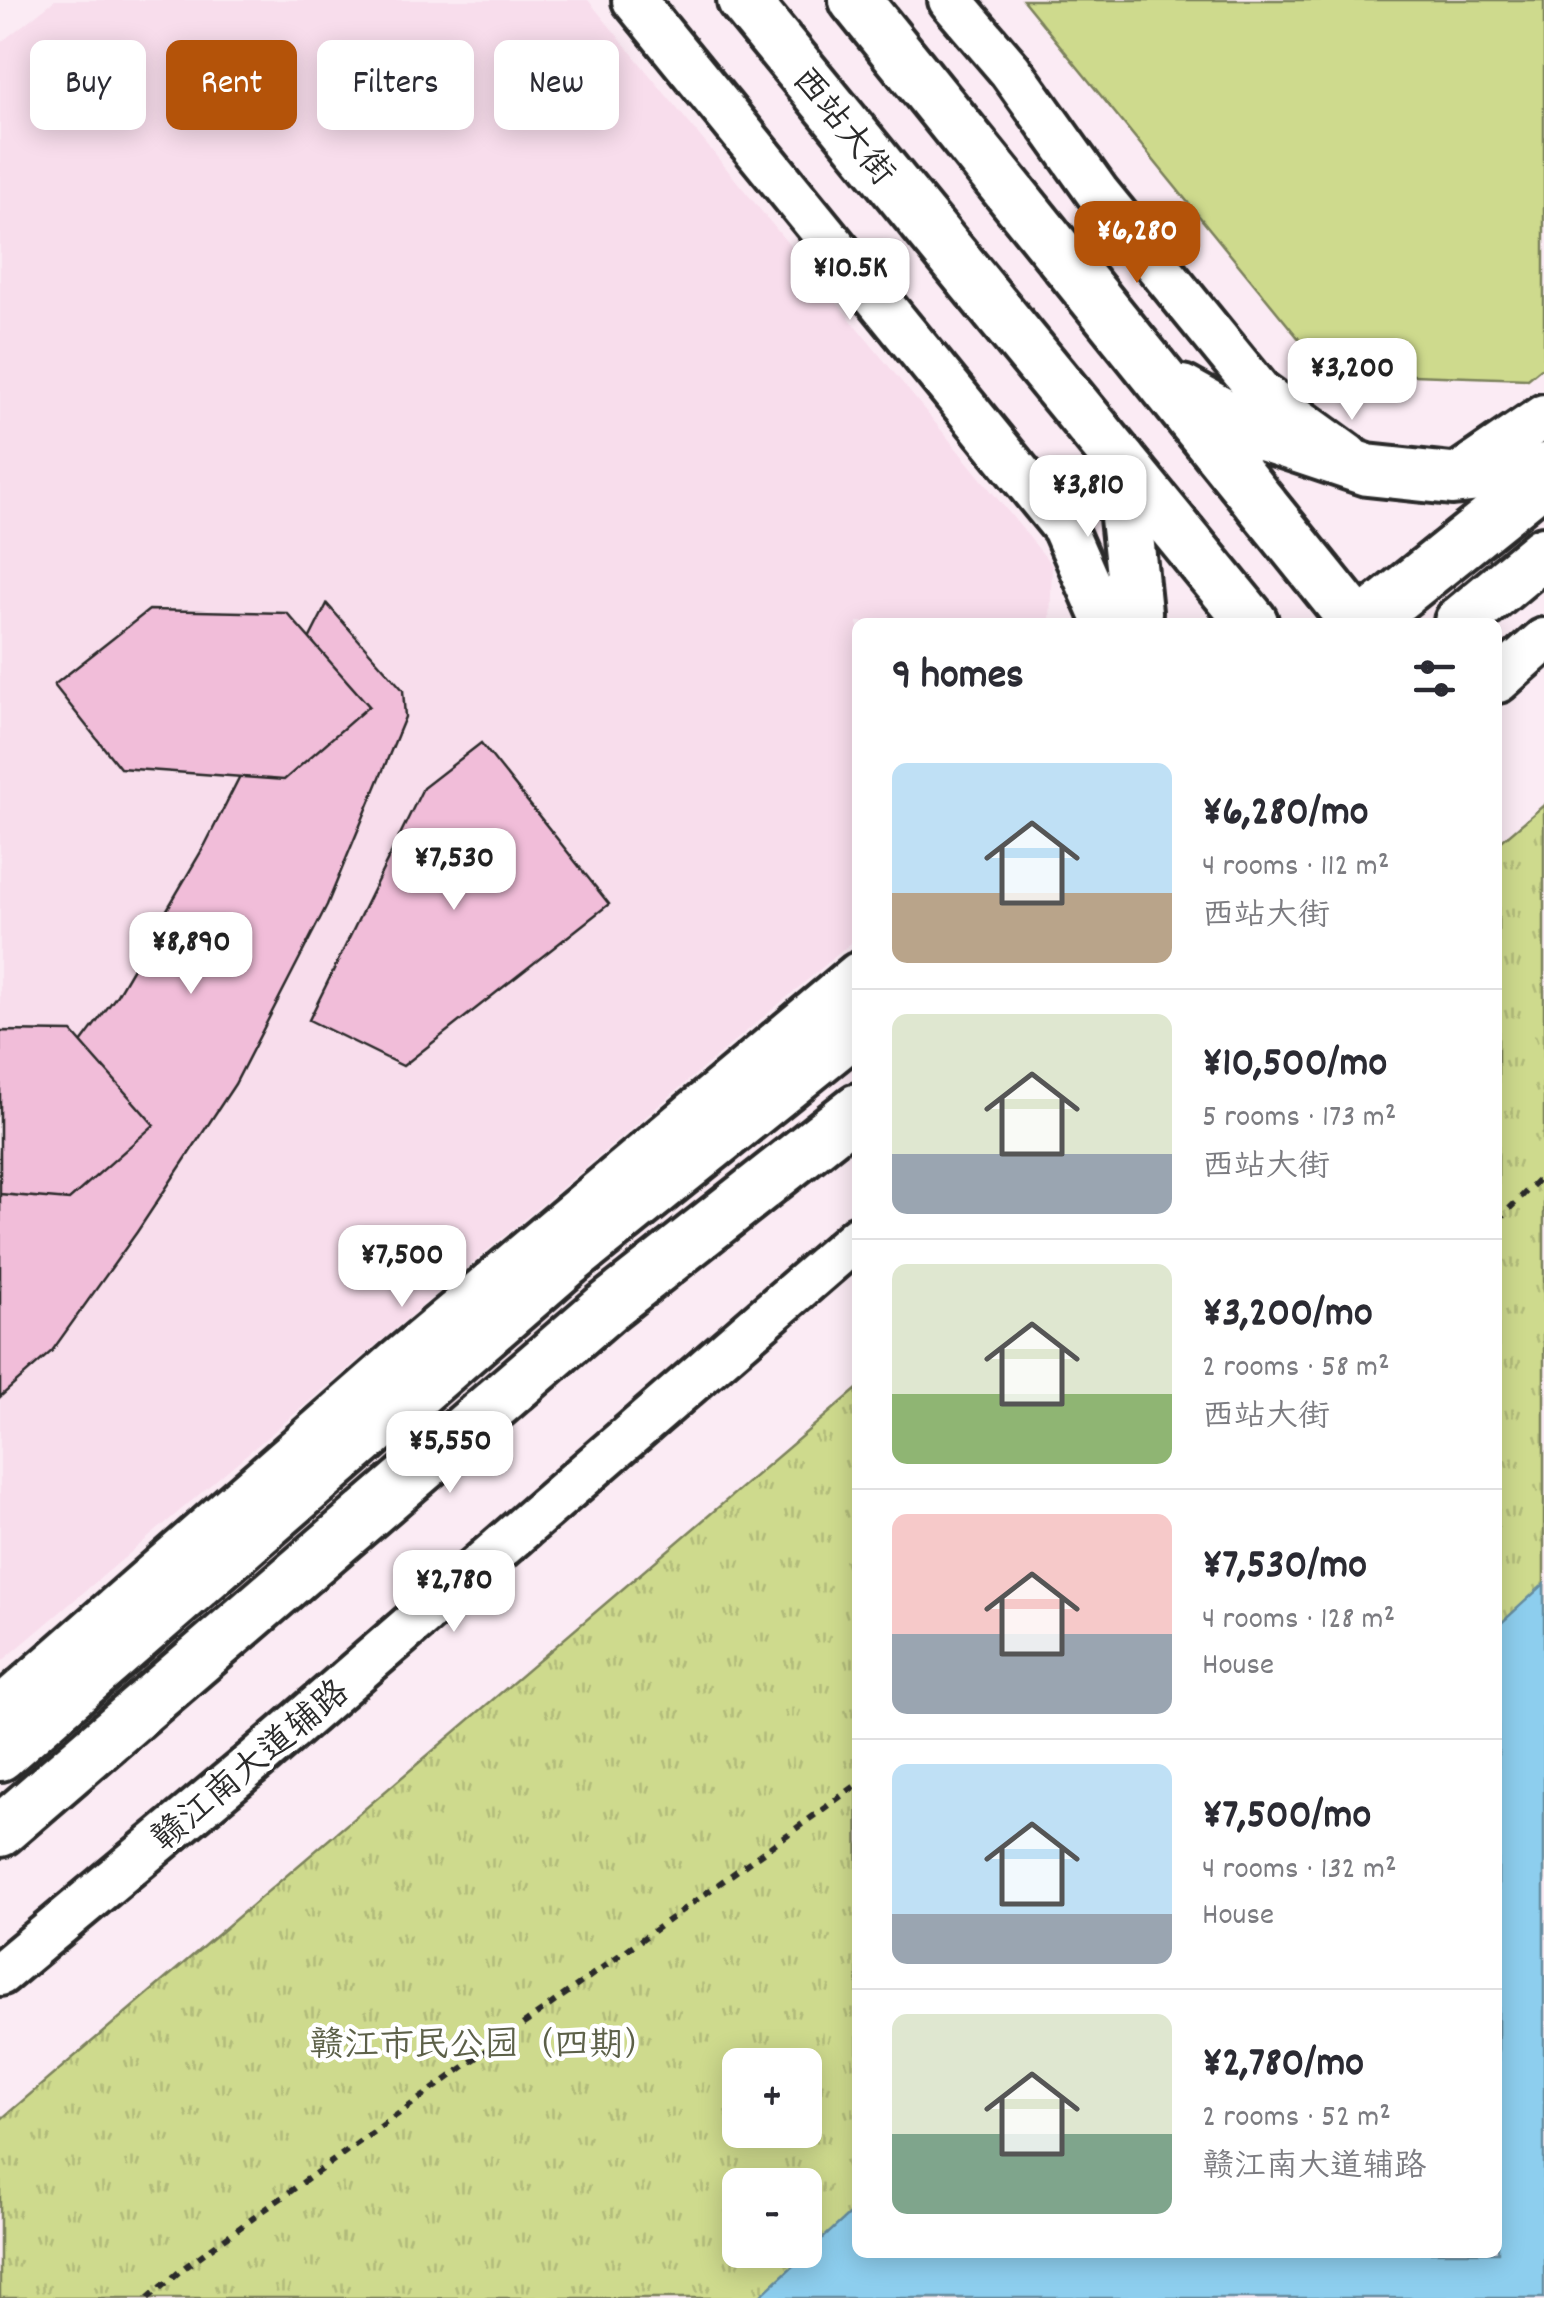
<!DOCTYPE html>
<html lang="en">
<head>
<meta charset="utf-8">
<style>
	body { margin:0; font-family:Dekko,"LXGW WenKai TC",sans-serif; background:#f2f2f3; color:#2b2b33; height:100vh; display:flex; flex-direction:column; font-size:38px; white-space:nowrap }
	* { box-sizing:border-box; margin:0 }
	p { font-size:32px; color:#7c7c81 }
	.icon { flex:none; width:55px; height:55px; fill:none; stroke:currentColor; stroke-width:2; stroke-linecap:round; stroke-linejoin:round }
	.map { position:relative; flex:1; overflow:hidden }
	.drawer { position:absolute; left:852px; top:618px; width:650px; height:1640px; display:flex; flex-direction:column; background:#fff; border-radius:15px; box-shadow:0 5px 25px #0003 }
	.drawer>* { flex:none }
	.top-card { position:absolute; left:30px; top:40px; width:672px; height:90px; display:flex; gap:20px }
	.controls { position:absolute; left:722px; top:2048px; display:grid; gap:20px }
	.controls a { display:grid; place-items:center; width:100px; height:100px; border-radius:15px; background:#fff; box-shadow:0 5px 25px #0003; font-size:50px }
	.price { position:absolute; translate:-50% -85px; padding:0 22px; border-radius:20px; background:#fff; color:#222; font-size:32px; line-height:65px; filter:drop-shadow(0 2px 5px #0008) }
	.price::after { content:''; position:absolute; left:50%; top:60px; width:30px; height:22px; margin-left:-15px; background:inherit; clip-path:polygon(0 0,100% 0,50% 100%) }
	.price.current { background:#b45309; color:#fff }
	ul { padding:0; list-style:none }
	li { display:flex; align-items:center; gap:30px; height:250px; padding:0 40px }
	li+li { border-top:2px solid #e1e1e2 }
	li span { display:grid; place-items:center; flex:none; width:280px; height:200px; border-radius:15px; color:#555 }
	li>.icon { margin-inline-start:auto }
	span .icon { width:120px; height:120px; fill:#fffc; stroke-width:1 }
	li b { font-size:42px }
	h2 { display:flex; justify-content:space-between; align-items:center; height:120px; padding:0 40px; font-size:42px }
	.chip { padding:0 35px; border-radius:15px; background:#fff; box-shadow:0 5px 25px #0003; font-size:35px; line-height:90px }
	.chip.current { background:#b45309; color:#fff }
	.map>svg:first-child { display:block }
	.built { fill:#f8ddec }
	.park { fill:url(#park-tufts); stroke:#7c825c; stroke-width:2.5; fill-rule:evenodd }
	.garden { fill:#ceda8d; stroke:#7c825c; stroke-width:2.5 }
	.water { fill:#8dceee; stroke:#668da0; stroke-width:2.5 }
	.building { fill:#f1bdd9; stroke:#2b2b2b; stroke-width:2.5 }
	.lines { fill:none; stroke-linecap:round; stroke-linejoin:round }
	.tertiary-casing { stroke:#2b2b2b; stroke-width:50 }
	.secondary-casing { stroke:#2b2b2b; stroke-width:58 }
	.path { stroke:#2b2b2b; stroke-width:6; stroke-dasharray:8 8; stroke-linecap:butt }
	.tertiary { stroke:#fff; stroke-width:42 }
	.secondary { stroke:#fff; stroke-width:50 }
	.labels { text-anchor:middle; stroke-width:9; stroke-linejoin:round; paint-order:stroke }
	.street-label { font-size:35px; fill:#2b2b2b; stroke:#fff }
	.park-label { font-size:35px; fill:#5c6048; stroke:#fff }
</style>
</head>
<body>
<div class="map">
<svg width="1544" height="2298" viewBox="0 0 1544 2298">
	<defs>
		<pattern id="park-tufts" width="24" height="20" patternUnits="userSpaceOnUse" patternTransform="scale(2.5)"><rect width="24" height="20" fill="#ceda8d"/><path d="M3 7l-1-3M5 7V3M7 7l1-3M15 17l-1-3M17 17v-4M19 17l1-3" fill="none" stroke="#b1bb7a"/></pattern>
	</defs>
	<rect width="100%" height="100%" fill="#fbebf4"/>
	<filter id="ink" filterUnits="userSpaceOnUse"><feTurbulence type="fractalNoise" baseFrequency=".01" numOctaves="2"/><feDisplacementMap in="SourceGraphic" scale="20" xChannelSelector="R" yChannelSelector="G"/><feConvolveMatrix kernelMatrix="1 2 1 2 8 2 1 2 1" color-interpolation-filters="sRGB"/></filter>
	<g filter="url(#ink)">
		<path class="built" d="M55,0H588L1052,565L1050,622H858L857,938L0,1663V43Z"/>
		<g class="park">
			<path d="M1544,805V1880L1498,1914V844Z"/>
			<path d="M857,1389L858,2252L972,2298H0V2120ZM740,2065H805V2130H740ZM740,2185H805V2250H740Z"/>
		</g>
		<path class="garden" d="M1023,0H1544V366L1528,379L1326,372Z"/>
		<path class="water" d="M1544,1584V2298H758L857,2207L858,2252H1498V1626Z"/>
		<g class="building">
			<path d="M327,604L403,690L405,717L327,905L235,1084L137,1232L52,1351L0,1397V1151L117,995L205,845Z"/>
			<path d="M149,610L287,613L369,706L284,780L120,768L54,685Z"/>
			<path d="M481,743L609,904L403,1066L309,1020L423,788Z"/>
			<path d="M0,1031L72,1032L154,1125L69,1200L0,1194Z"/>
		</g>
		<g class="lines">
			<defs>
				<g id="tertiary">
					<path d="M634,0L1064,528L1105,622"/>
					<path d="M950,0L1010,70L1097,192L1260,392L1347,455"/>
					<path d="M1452,479L1544,416"/>
					<path d="M1498,681L1544,640"/>
					<path d="M0,1709L396,1362L858,974"/>
					<path d="M0,1974L257,1759L858,1237"/>
				</g>
				<g id="secondary">
					<path d="M743,0L1252,622"/>
					<path d="M855,0L1356,622"/>
					<path d="M1182,391L1259,434L1367,470L1452,479L1544,469"/>
					<path d="M1120,461L1136,612L1134,622"/>
					<path d="M1365,622L1544,478"/>
					<path d="M1460,622L1544,552"/>
					<path d="M0,1755L568,1261L858,1027"/>
					<path d="M0,1831L606,1308L858,1109"/>
				</g>
			</defs>
			<use href="#tertiary" class="tertiary-casing"/>
			<use href="#secondary" class="secondary-casing"/>
			<g class="path">
				<path d="M1498,1220L1544,1174"/>
				<path d="M148,2298L185,2267L858,1784"/>
			</g>
			<use href="#tertiary" class="tertiary"/>
			<use href="#secondary" class="secondary"/>
		</g>
	</g>
	<g class="labels">
		<g class="street-label">
			<text transform="translate(845 125) rotate(51)" y="12">西站大街</text>
			<text transform="translate(249 1764) rotate(-40)" y="12">赣江南大道辅路</text>
		</g>
		<g class="park-label">
			<text x="484" y="2055">赣江市民公园（四期）</text>
		</g>
	</g>
</svg>
<div class="controls">
<a>+</a>
<a>−</a>
</div>
<b class="price current" style="left:1137px;top:286px">¥6,280</b>
<b class="price" style="left:850px;top:323px">¥10.5K</b>
<b class="price" style="left:1352px;top:423px">¥3,200</b>
<b class="price" style="left:1088px;top:540px">¥3,810</b>
<b class="price" style="left:454px;top:913px">¥7,530</b>
<b class="price" style="left:191px;top:997px">¥8,890</b>
<b class="price" style="left:402px;top:1310px">¥7,500</b>
<b class="price" style="left:450px;top:1496px">¥5,550</b>
<b class="price" style="left:454px;top:1635px">¥2,780</b>
<div class="top-card">
<a class="chip">Buy</a>
<a class="chip current">Rent</a>
<a class="chip">Filters</a>
<a class="chip">New</a>
</div>
<section class="drawer">
<h2>9 homes<svg class="icon" aria-label="filters" viewBox="0 0 24 24"><path d="M4 7h16M4 17h16"/><circle cx="9" cy="7" r="2"/><circle cx="15" cy="17" r="2"/></svg></h2>
<ul>
<li><span style="background:linear-gradient(#bfe0f5 65%,#b9a48a 0)"><svg class="icon" aria-label="home" viewBox="0 0 24 24"><path d="M3 11l9-7 9 7M6 9v11h12V9"/></svg></span><div><b>¥6,280/mo</b><p>4 rooms · 112 m²</p><p>西站大街</p></div></li>
<li><span style="background:linear-gradient(#dfe7d0 70%,#9aa5b1 0)"><svg class="icon" aria-label="home" viewBox="0 0 24 24"><path d="M3 11l9-7 9 7M6 9v11h12V9"/></svg></span><div><b>¥10,500/mo</b><p>5 rooms · 173 m²</p><p>西站大街</p></div></li>
<li><span style="background:linear-gradient(#dfe7d0 65%,#8fb573 0)"><svg class="icon" aria-label="home" viewBox="0 0 24 24"><path d="M3 11l9-7 9 7M6 9v11h12V9"/></svg></span><div><b>¥3,200/mo</b><p>2 rooms · 58 m²</p><p>西站大街</p></div></li>
<li><span style="background:linear-gradient(#f6c9c9 60%,#9aa5b1 0)"><svg class="icon" aria-label="home" viewBox="0 0 24 24"><path d="M3 11l9-7 9 7M6 9v11h12V9"/></svg></span><div><b>¥7,530/mo</b><p>4 rooms · 128 m²</p><p>House</p></div></li>
<li><span style="background:linear-gradient(#bfe0f5 75%,#9aa5b1 0)"><svg class="icon" aria-label="home" viewBox="0 0 24 24"><path d="M3 11l9-7 9 7M6 9v11h12V9"/></svg></span><div><b>¥7,500/mo</b><p>4 rooms · 132 m²</p><p>House</p></div></li>
<li><span style="background:linear-gradient(#dfe7d0 60%,#7fa58c 0)"><svg class="icon" aria-label="home" viewBox="0 0 24 24"><path d="M3 11l9-7 9 7M6 9v11h12V9"/></svg></span><div><b>¥2,780/mo</b><p>2 rooms · 52 m²</p><p>赣江南大道辅路</p></div></li>
</ul>
</section>
</div>
</body>
</html>
